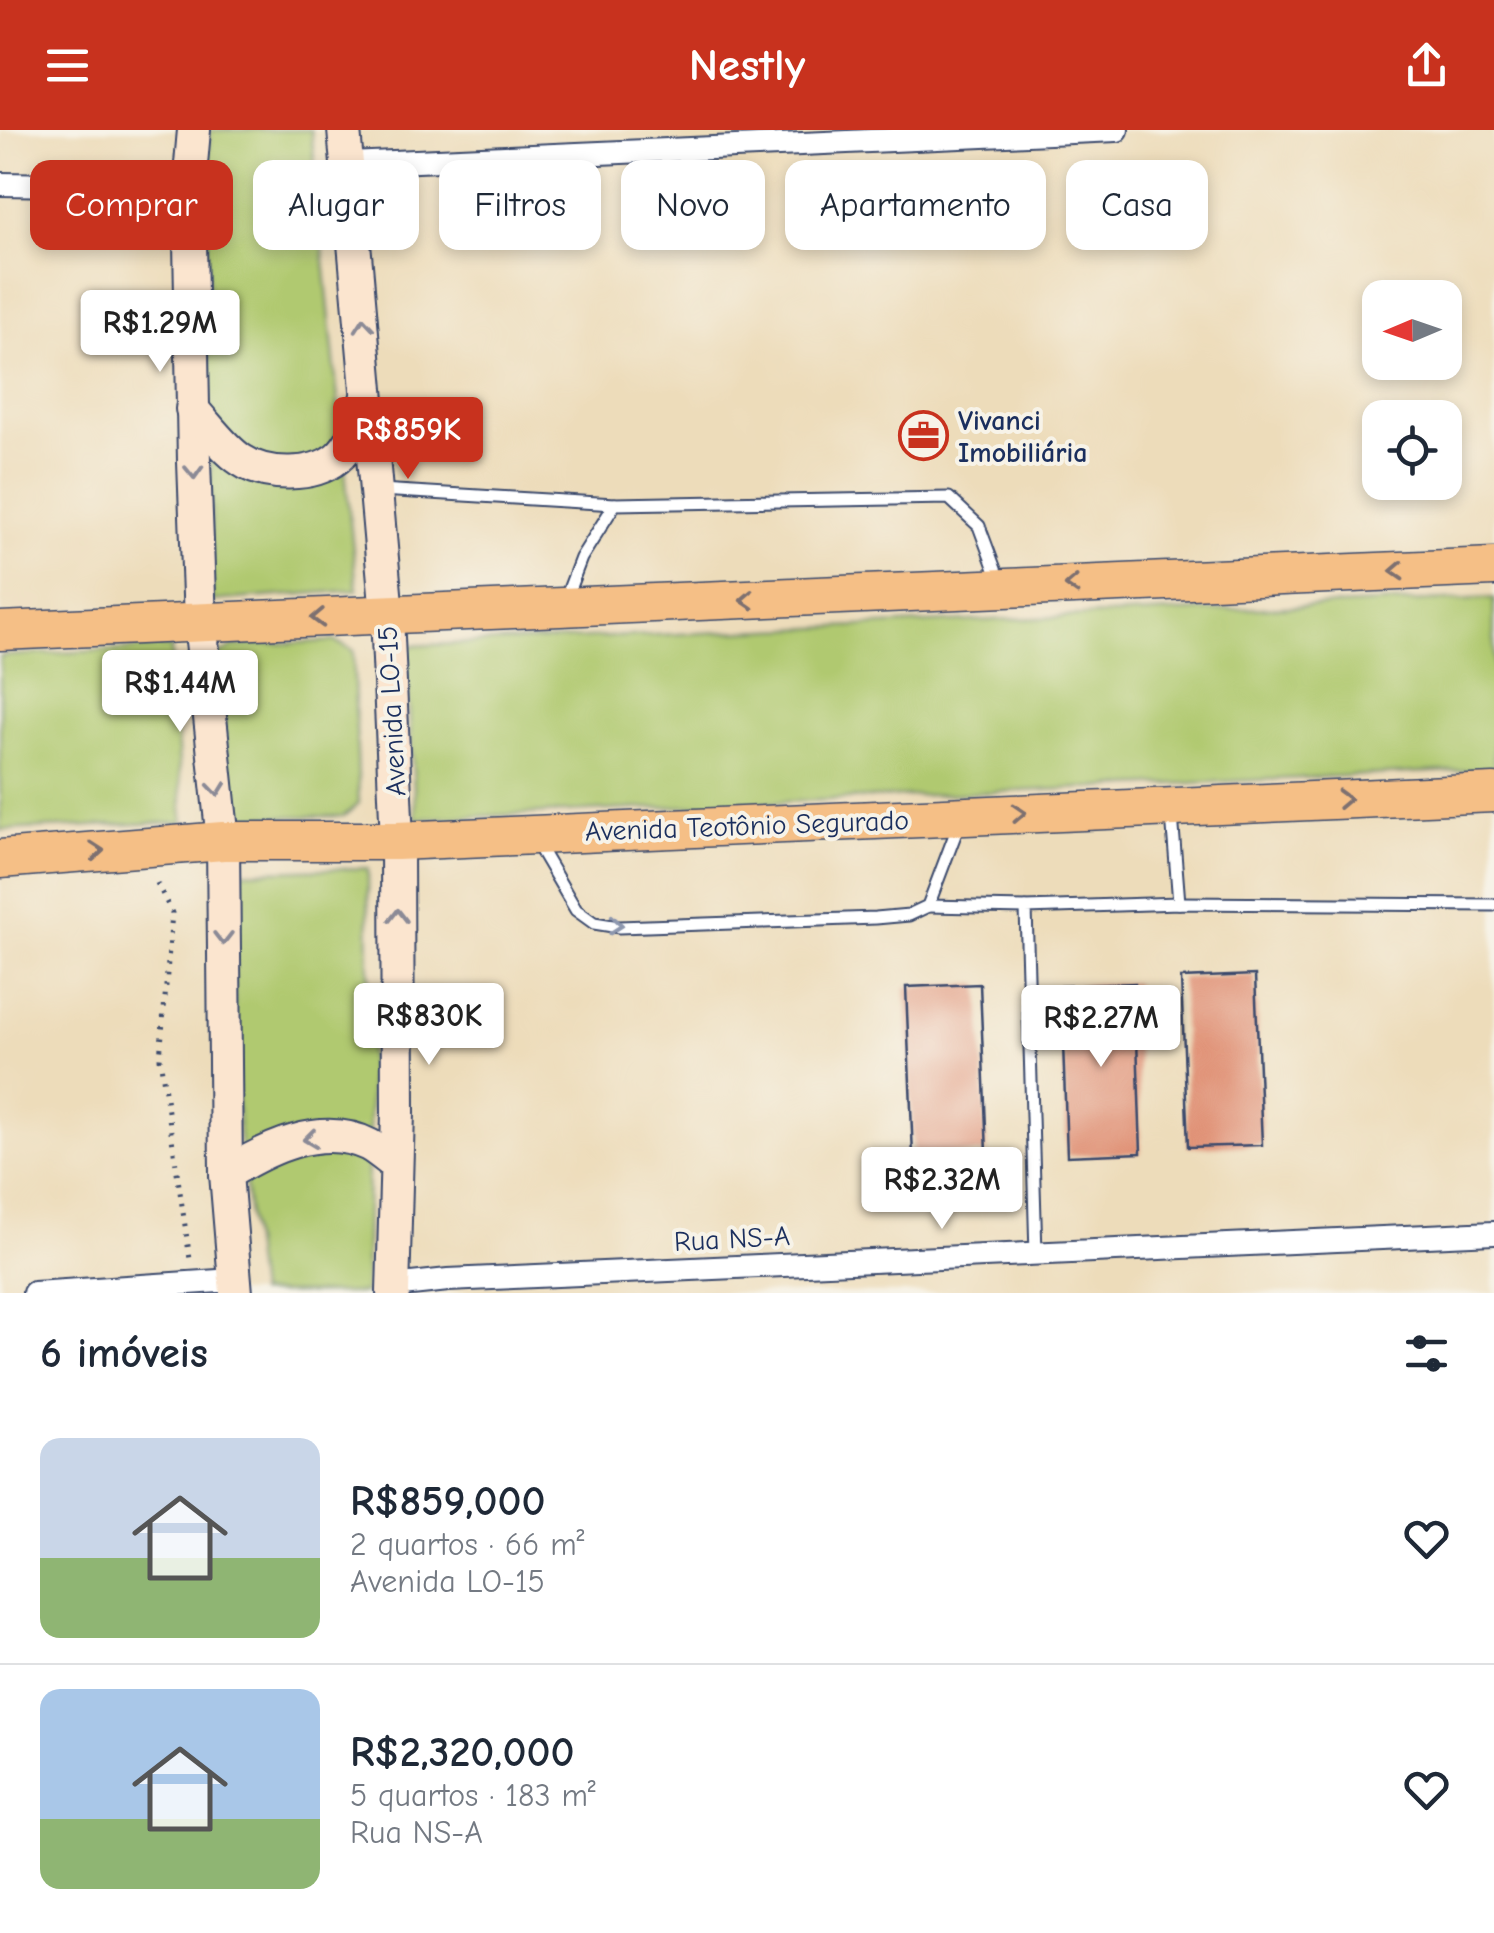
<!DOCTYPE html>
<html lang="pt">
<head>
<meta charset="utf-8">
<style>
	body { margin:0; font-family:"Comic Neue",sans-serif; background:#f6f6f7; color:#1f2937; height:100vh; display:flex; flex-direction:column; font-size:38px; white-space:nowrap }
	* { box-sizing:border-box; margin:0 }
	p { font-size:32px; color:#747a83 }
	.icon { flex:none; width:55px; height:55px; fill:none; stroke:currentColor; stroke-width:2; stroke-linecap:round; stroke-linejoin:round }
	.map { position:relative; height:1163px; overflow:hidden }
	.details { display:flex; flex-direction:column; background:#fff; flex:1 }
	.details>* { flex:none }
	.guide { position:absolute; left:30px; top:30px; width:1435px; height:90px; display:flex; gap:20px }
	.needle { width:65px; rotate:268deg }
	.fabs { position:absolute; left:1362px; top:150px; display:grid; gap:20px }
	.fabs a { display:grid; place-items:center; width:100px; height:100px; border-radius:20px; background:#fff; box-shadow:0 5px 15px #0003; font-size:50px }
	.price { position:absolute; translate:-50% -85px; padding:0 22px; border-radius:10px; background:#fff; color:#222; font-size:32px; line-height:65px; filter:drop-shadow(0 2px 5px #0008) }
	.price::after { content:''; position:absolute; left:50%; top:60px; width:30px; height:22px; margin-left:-15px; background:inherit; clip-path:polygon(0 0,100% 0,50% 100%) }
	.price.current { background:#c8321e; color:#fff }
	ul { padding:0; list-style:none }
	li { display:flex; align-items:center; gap:30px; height:250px; padding:0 40px }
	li+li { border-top:2px solid #e0e1e3 }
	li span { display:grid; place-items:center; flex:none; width:280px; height:200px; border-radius:20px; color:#555 }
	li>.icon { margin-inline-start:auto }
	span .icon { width:120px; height:120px; fill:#fffc; stroke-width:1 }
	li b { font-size:42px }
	h2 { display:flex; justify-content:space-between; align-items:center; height:120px; padding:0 40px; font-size:42px }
	.chip { padding:0 35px; border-radius:20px; background:#fff; box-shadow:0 5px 15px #0003; font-size:35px; line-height:90px }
	.chip.current { background:#c8321e; color:#fff }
	header { display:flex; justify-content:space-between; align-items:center; height:130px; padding:0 40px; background:#c8321e; color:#fff; font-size:45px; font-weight:800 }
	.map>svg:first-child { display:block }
	.green { fill:#b0c96f; stroke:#667c66; stroke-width:2.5 }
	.building { fill:#df8d71 }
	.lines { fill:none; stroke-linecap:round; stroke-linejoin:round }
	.lane-casing { stroke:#3a496c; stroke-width:15 }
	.street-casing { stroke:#3a496c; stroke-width:26 }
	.secondary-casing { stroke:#3a496c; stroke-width:36 }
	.primary-casing { stroke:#3a496c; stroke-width:41 }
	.path { stroke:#3a496c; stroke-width:5; stroke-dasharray:2.5 8; stroke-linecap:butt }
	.lane { stroke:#fff; stroke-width:11 }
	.street { stroke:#fff; stroke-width:22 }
	.secondary { stroke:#fbe5cf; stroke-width:32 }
	.primary { stroke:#f5bf86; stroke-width:38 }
	.oneway { stroke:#8b8a96 }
	.oneway2 { stroke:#7d7070 }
	.oneway3 { stroke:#8d97ae }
	.labels { text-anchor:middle; stroke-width:8; stroke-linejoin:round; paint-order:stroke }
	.poi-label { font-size:28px; font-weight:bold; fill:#1b2f5e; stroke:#f7f3e8; text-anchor:start }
	.street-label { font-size:28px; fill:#1b2f5e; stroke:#f7f3e8 }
</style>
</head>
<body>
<header><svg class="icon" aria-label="menu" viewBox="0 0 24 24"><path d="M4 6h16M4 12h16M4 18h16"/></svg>Nestly<svg class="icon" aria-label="share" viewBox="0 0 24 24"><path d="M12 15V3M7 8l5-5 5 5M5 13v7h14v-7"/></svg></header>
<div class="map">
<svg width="1494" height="1163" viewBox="0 0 1494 1163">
	<rect width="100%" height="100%" fill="#f7f3e8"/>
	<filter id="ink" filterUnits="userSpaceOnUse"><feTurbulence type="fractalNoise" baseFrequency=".01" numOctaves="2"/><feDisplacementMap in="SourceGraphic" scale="20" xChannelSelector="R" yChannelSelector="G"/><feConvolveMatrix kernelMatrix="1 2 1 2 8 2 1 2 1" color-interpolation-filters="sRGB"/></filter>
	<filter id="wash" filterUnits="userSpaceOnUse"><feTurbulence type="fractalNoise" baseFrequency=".0048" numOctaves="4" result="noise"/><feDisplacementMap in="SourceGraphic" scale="40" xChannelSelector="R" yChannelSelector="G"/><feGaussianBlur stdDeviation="2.25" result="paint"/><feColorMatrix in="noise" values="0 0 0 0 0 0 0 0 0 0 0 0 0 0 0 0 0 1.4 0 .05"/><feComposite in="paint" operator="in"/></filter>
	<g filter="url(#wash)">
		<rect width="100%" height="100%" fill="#eddcba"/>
		<g class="green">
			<path d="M210,0H311L357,460L212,471L207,62Z"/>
			<path d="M1494,468V639L416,689L405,516Z"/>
			<path d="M334,511L353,520L359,673L344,686L231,687L218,525L235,516Z"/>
			<path d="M171,517L183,692L0,700V526Z"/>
			<path d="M368,738L370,955L365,1163H258L238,993L230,742Z"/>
		</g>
		<g id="blocks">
			<g class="building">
				<path d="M1255,845L1262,1015L1188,1017L1181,848Z"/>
				<path d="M1135,853L1141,1023L1067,1026L1061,856Z"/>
				<path d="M980,854L987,1023L913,1026L906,857Z"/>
			</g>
		</g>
	</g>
	<g filter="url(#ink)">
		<use href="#blocks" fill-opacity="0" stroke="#3a496c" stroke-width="2.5"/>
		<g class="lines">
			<defs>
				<g id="lane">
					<path d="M380,360L615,374"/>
					<path d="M565,470L581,428L615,374L949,368L979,396L999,450"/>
					<path d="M1172,685L1179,773"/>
					<path d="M536,712L576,780L594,793L619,797L876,788L909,785L928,776L959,694"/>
					<path d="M928,776L1026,778"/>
					<path d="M1036,1124L1026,778L1179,773L1494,775"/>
				</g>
				<g id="street">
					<path d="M349,34L1117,0"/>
					<path d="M0,54L189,57"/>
					<path d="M393,1156L448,1150L1494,1103"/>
					<path d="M34,1163L234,1150"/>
				</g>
				<g id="secondary">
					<path d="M194,0L189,57L194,332L200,492L223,711L226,1044L236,1163"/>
					<path d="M344,0L387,485L397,711L398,982L393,1163"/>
					<path d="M192,279C207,295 223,318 241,330C266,347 313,347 337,328C354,314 359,292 365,272"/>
					<path d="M226,1044C266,1019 321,991 369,1015C378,1020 387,1028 395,1034"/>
				</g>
				<g id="primary">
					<path d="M0,501L1494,437"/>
					<path d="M0,729L223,711H397L1494,663"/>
				</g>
			</defs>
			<use href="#lane" class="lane-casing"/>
			<use href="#street" class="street-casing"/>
			<use href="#secondary" class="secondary-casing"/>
			<use href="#primary" class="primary-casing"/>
			<path class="path" d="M157,753L172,783L160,928L190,1129"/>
			<use href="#lane" class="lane"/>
			<use href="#street" class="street"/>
			<use href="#secondary" class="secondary"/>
			<use href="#primary" class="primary"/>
		</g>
		<defs><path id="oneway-chevron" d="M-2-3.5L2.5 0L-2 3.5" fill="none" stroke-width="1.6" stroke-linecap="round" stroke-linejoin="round" transform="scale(2.5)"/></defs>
		<g class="oneway">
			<use href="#oneway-chevron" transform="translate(364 195) rotate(-95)"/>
			<use href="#oneway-chevron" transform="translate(194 342) rotate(88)"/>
			<use href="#oneway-chevron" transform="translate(217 659) rotate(84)"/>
			<use href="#oneway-chevron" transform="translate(398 786) rotate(-90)"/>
			<use href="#oneway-chevron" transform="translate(223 808) rotate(90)"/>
			<use href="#oneway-chevron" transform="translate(310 1009) rotate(173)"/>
		</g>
		<g class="oneway2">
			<use href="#oneway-chevron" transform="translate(1397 441) rotate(177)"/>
			<use href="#oneway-chevron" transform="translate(1072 455) rotate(177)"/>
			<use href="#oneway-chevron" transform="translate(747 470) rotate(177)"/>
			<use href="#oneway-chevron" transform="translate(318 488) rotate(178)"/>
			<use href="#oneway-chevron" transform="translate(1344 669) rotate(-2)"/>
			<use href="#oneway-chevron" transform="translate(1019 683) rotate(-3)"/>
			<use href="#oneway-chevron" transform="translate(97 721) rotate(-5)"/>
		</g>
		<use class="oneway3" href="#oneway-chevron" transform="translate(616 795) rotate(5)"/>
	</g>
	<defs>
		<symbol id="office-ring" viewBox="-11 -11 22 22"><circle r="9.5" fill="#f7f3e8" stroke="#c8321e" stroke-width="1.5"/><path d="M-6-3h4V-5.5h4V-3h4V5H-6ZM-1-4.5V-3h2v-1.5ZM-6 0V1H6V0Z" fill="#c8321e"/></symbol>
	</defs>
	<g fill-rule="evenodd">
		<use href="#office-ring" x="896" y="278" width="55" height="55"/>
	</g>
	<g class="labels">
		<g class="poi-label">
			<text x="958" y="300">Vivanci<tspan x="958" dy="32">Imobiliária</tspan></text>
		</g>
		<g class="street-label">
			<text transform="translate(391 581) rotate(-93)" y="10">Avenida LO-15</text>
			<text transform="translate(747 695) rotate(-2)" y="10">Avenida Teotônio Segurado</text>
			<text transform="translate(732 1108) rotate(-3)" y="10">Rua NS-A</text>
		</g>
	</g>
</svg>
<div class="fabs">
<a><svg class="needle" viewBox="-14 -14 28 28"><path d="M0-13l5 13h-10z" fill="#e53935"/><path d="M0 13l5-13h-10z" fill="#747a83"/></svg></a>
<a><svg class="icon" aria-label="locate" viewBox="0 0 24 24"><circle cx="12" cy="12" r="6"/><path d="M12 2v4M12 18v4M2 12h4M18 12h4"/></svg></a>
</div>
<b class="price" style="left:160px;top:245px">R$1.29M</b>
<b class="price current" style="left:408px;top:352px">R$859K</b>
<b class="price" style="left:180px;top:605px">R$1.44M</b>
<b class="price" style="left:429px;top:938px">R$830K</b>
<b class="price" style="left:1101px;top:940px">R$2.27M</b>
<b class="price" style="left:942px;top:1102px">R$2.32M</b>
<div class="guide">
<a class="chip current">Comprar</a>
<a class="chip">Alugar</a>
<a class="chip">Filtros</a>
<a class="chip">Novo</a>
<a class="chip">Apartamento</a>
<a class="chip">Casa</a>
</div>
</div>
<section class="details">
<h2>6 imóveis<svg class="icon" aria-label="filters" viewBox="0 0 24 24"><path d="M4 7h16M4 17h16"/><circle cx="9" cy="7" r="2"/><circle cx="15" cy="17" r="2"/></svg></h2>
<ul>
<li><span style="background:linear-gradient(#c9d6e8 60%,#8fb573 0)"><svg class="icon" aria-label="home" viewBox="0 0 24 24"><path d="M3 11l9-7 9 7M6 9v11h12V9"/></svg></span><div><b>R$859,000</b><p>2 quartos · 66 m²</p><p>Avenida LO-15</p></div><svg class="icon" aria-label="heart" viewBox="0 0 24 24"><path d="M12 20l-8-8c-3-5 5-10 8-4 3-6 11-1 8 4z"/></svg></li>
<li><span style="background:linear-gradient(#a9c7e8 65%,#8fb573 0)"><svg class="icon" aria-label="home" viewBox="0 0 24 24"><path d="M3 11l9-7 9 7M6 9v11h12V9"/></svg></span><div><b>R$2,320,000</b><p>5 quartos · 183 m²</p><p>Rua NS-A</p></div><svg class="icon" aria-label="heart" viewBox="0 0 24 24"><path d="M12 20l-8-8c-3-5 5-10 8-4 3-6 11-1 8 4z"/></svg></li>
</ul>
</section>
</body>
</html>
